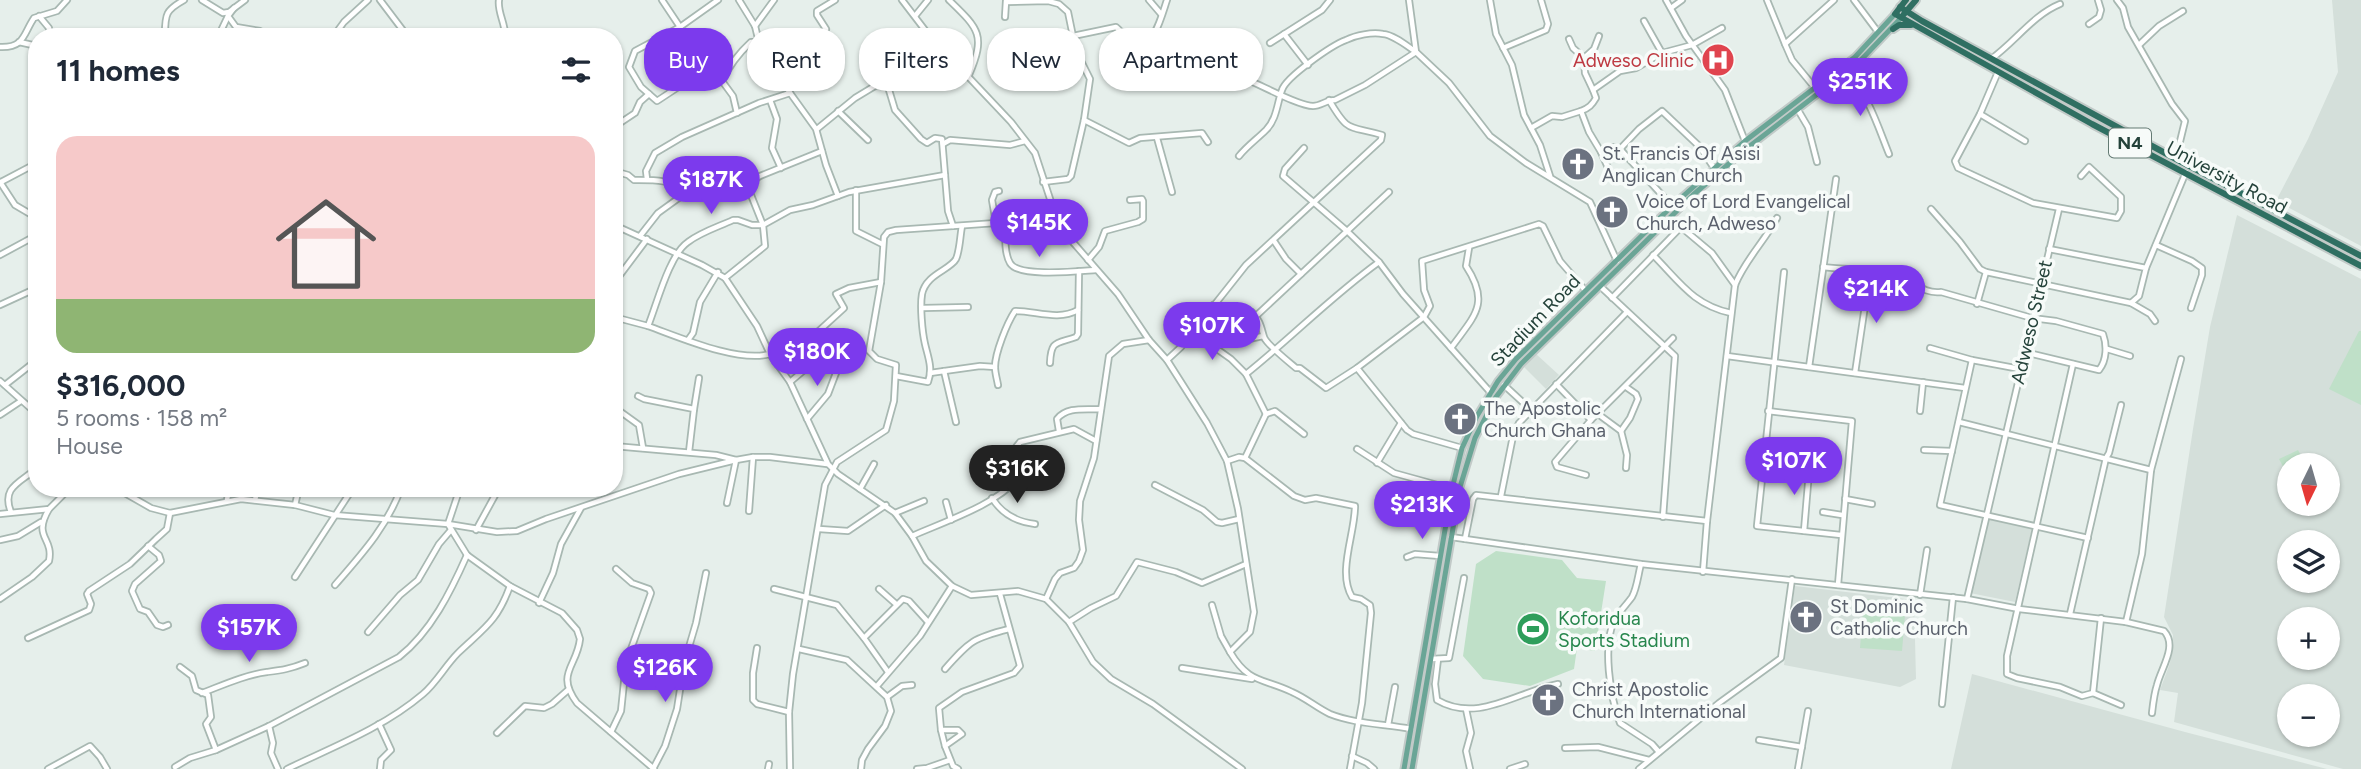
<!DOCTYPE html>
<html lang="en">
<head>
<meta charset="utf-8">
<style>
	body { margin:0; font-family:Figtree,sans-serif; background:#f6f6f7; color:#1f2937; height:100vh; display:flex; flex-direction:column; font-size:26px; white-space:nowrap }
	* { box-sizing:border-box; margin:0 }
	p { font-size:23px; color:#747a83 }
	.icon { flex:none; width:38px; height:38px; fill:none; stroke:currentColor; stroke-width:2; stroke-linecap:round; stroke-linejoin:round }
	.map { position:relative; flex:1; overflow:hidden }
	.drawer { position:absolute; left:28px; top:28px; width:595px; height:469px; display:flex; flex-direction:column; background:#fff; border-radius:28px; box-shadow:0 2px 5px #0004 }
	.drawer>* { flex:none }
	.hud { position:absolute; left:644px; top:28px; width:665px; height:63px; display:flex; gap:14px }
	.needle { width:46px; rotate:185deg }
	.fabs { position:absolute; left:2277px; top:453px; display:grid; gap:14px }
	.fabs a { display:grid; place-items:center; width:63px; height:63px; border-radius:50%; background:#fff; box-shadow:0 2px 5px #0004; font-size:35px }
	.price { position:absolute; translate:-50% -60px; padding:0 16px; border-radius:24px; background:#7c3aed; color:#fff; font-size:23px; line-height:46px; filter:drop-shadow(0 2px 4px #0008) }
	.price::after { content:''; position:absolute; left:50%; top:42px; width:21px; height:16px; margin-left:-10px; background:inherit; clip-path:polygon(0 0,100% 0,50% 100%) }
	.price.selected { background:#222; color:#fff }
	ul { padding:0; list-style:none }
	li { display:grid; align-content:center; gap:14px; height:371px; padding:0 28px }
	li+li { border-top:2px solid #e0e1e3 }
	li span { display:grid; place-items:center; height:217px; border-radius:21px; color:#555 }
	li>.icon { margin-inline-start:auto }
	span .icon { width:126px; height:126px; fill:#fffc; stroke-width:1 }
	li b { font-size:30px }
	h2 { display:flex; justify-content:space-between; align-items:center; height:84px; padding:0 28px; font-size:30px }
	.pill { padding:0 24px; border-radius:28px; background:#fff; box-shadow:0 2px 5px #0004; font-size:24px; line-height:63px }
	.pill.selected { background:#7c3aed; color:#fff }
	.map>svg:first-child { display:block }
	.built { fill:#d4dfda; fill-rule:evenodd }
	.pitch { fill:#bfe0c8 }
	.lines { fill:none; stroke-linecap:round; stroke-linejoin:round }
	.minor-casing { stroke:#a8b8b2; stroke-width:8 }
	.major-casing { stroke:#c2cac8; stroke-width:9 }
	.highway-casing { stroke:#c2cac8; stroke-width:10 }
	.minor { stroke:#fff; stroke-width:4.5 }
	.major { stroke:#6aa596; stroke-width:5 }
	.highway { stroke:#2f6f62; stroke-width:6 }
	.labels { text-anchor:middle; stroke-width:7; stroke-linejoin:round; paint-order:stroke }
	.shield { fill:#f7fbf9; stroke:#637a73; stroke-width:2 }
	.shield-label { font-size:18px; font-weight:bold; fill:#24423a }
	.health-label { font-size:19px; fill:#be3a42; stroke:#f7fbf9; text-anchor:end }
	.worship-label { font-size:19px; fill:#5b616d; stroke:#f7fbf9; text-anchor:start }
	.street-label { font-size:19px; fill:#24423a; stroke:#f7fbf9 }
	.leisure-label { font-size:19px; fill:#27864d; stroke:#f7fbf9; text-anchor:start }
</style>
</head>
<body>
<div class="map">
<svg width="2361" height="769" viewBox="0 0 2361 769">
	<rect width="100%" height="100%" fill="#e6efeb"/>
	<g class="built">
		<path d="M2332,0H2361V246L2276,201L2308,139L2338,72Z"/>
		<path d="M1720,46L1733,61L1716,74L1704,59Z"/>
		<path d="M2237,215L2361,279V769H2343L2174,722L2178,693L2160,690L2170,663L2173,635L2164,617L2193,429L2210,327ZM2289,466H2328V504H2289ZM2289,542H2328V581H2289ZM2289,620H2328V658H2289ZM2289,696H2328V735H2289Z"/>
		<path d="M1536,354L1559,375L1546,389L1524,367Z"/>
		<path d="M1987,519L2032,529L2015,602L1970,593Z"/>
		<path d="M1795,586L1914,600L1916,679L1900,687L1784,665Z"/>
		<path d="M1972,674L2185,732L2327,769H1951Z"/>
	</g>
	<g class="pitch">
		<path d="M2359,331H2361V405L2329,389Z"/>
		<path d="M2298,450L2306,465L2289,466V478L2279,459Z"/>
		<path d="M1496,551L1562,560L1577,578L1606,581L1595,651L1577,648L1574,669L1530,686L1483,679L1463,656L1476,564Z"/>
		<path d="M1864,599L1906,603L1902,651L1860,648Z"/>
	</g>
	<g class="lines">
		<defs>
			<g id="minor">
				<path d="M202,0L223,13L229,12L245,0"/>
				<path d="M380,0L408,37"/>
				<path d="M499,0C497,12 506,24 505,37"/>
				<path d="M662,0L680,27"/>
				<path d="M718,0L680,27L635,51L629,67L641,87L657,101L701,72L722,81C729,66 739,53 751,42H759"/>
				<path d="M739,0L755,26L762,55L769,70L780,79L816,129L826,165L838,196"/>
				<path d="M902,0L928,34L1011,122L1035,153L1053,208L1071,240L1118,294L1149,340L1167,360L1207,423L1227,461L1238,509L1254,612L1250,632L1230,652C1249,684 1263,678 1292,692C1306,698 1317,708 1330,714C1355,724 1385,724 1411,729"/>
				<path d="M949,0C979,29 986,35 969,75"/>
				<path d="M1149,0L1161,14"/>
				<path d="M1409,0L1416,52L1449,83L1490,136L1526,163L1590,202L1617,261"/>
				<path d="M1490,0L1496,34L1512,65L1524,115L1540,145L1550,176"/>
				<path d="M1666,0L1686,36L1725,90L1745,141"/>
				<path d="M1767,0L1785,44L1834,0"/>
				<path d="M1854,0L1878,32"/>
				<path d="M2117,0L2123,8L2128,27L2172,104L2185,121L2176,158"/>
				<path d="M1007,2L1048,1L1059,4L1068,12L1076,51L1090,79L1084,120L1071,176L1068,179L1043,182"/>
				<path d="M234,8L228,16L236,27L260,31L272,37"/>
				<path d="M1671,8L1682,0"/>
				<path d="M39,16L49,28V37"/>
				<path d="M915,16L928,0"/>
				<path d="M1005,17L1006,1"/>
				<path d="M1644,21L1662,53"/>
				<path d="M2089,24L2099,17L2101,10L2098,0"/>
				<path d="M755,26L774,0"/>
				<path d="M826,29L817,15V11L835,0"/>
				<path d="M1284,34L1308,65"/>
				<path d="M1073,36L1116,27C1123,33 1130,42 1138,45C1154,49 1163,11 1167,0"/>
				<path d="M1599,36L1594,49L1584,58L1585,73L1593,90L1620,71L1636,68L1662,53L1692,45L1722,28"/>
				<path d="M171,37L166,33L165,34C165,14 166,10 184,0"/>
				<path d="M218,37L228,16"/>
				<path d="M333,37L344,22L368,0"/>
				<path d="M1569,39L1573,48L1584,58"/>
				<path d="M19,42L37,46"/>
				<path d="M1270,43L1322,10L1330,0"/>
				<path d="M1785,44L1792,60L1815,88"/>
				<path d="M2139,45L2159,26L2183,11"/>
				<path d="M0,47C25,48 23,34 34,18L57,11L67,0"/>
				<path d="M1503,48L1546,30L1548,24L1541,0"/>
				<path d="M1991,59C2015,42 2033,15 2060,4"/>
				<path d="M1846,72C1868,93 1878,127 1889,154"/>
				<path d="M1998,72L1980,114L1955,161L1958,168L2033,203L2117,218L2121,211V197L2089,167L2081,176"/>
				<path d="M886,80L895,110L921,139L927,143L935,138L942,139L948,211L953,226"/>
				<path d="M722,81L733,96L737,113"/>
				<path d="M1593,90L1596,98C1592,105 1589,108 1581,111L1589,132L1601,152L1612,147L1620,149L1672,206"/>
				<path d="M770,100L777,119L772,148L781,168"/>
				<path d="M1798,110L1808,127L1817,162"/>
				<path d="M838,111L868,140"/>
				<path d="M1980,114L2025,141"/>
				<path d="M1084,120L1129,143L1140,138L1202,133L1208,142"/>
				<path d="M614,127L635,113L640,102L649,94"/>
				<path d="M1531,128L1552,116L1562,117L1581,111"/>
				<path d="M817,129L855,98L941,46"/>
				<path d="M1157,138L1172,192"/>
				<path d="M943,144L950,140L1010,145L1025,141"/>
				<path d="M1304,148L1285,169L1283,176L1347,231L1379,262L1403,294L1491,393"/>
				<path d="M1620,149L1639,129L1662,111L1699,146L1714,168"/>
				<path d="M1601,152L1614,181"/>
				<path d="M1239,156C1247,146 1257,139 1266,130C1277,119 1277,103 1282,90C1286,77 1332,45 1346,40C1356,35 1372,32 1383,34C1394,35 1407,46 1416,52L1365,85L1335,100C1326,100 1321,106 1313,106C1299,106 1263,86 1248,80"/>
				<path d="M36,163L33,146V129L37,126"/>
				<path d="M614,171L628,175L634,180C651,180 673,179 687,192"/>
				<path d="M647,179L646,171L655,153L682,137L759,103L790,93"/>
				<path d="M0,182L15,205L32,215L33,225L37,231"/>
				<path d="M1,182L37,163"/>
				<path d="M856,190V231L882,244"/>
				<path d="M1931,209L1960,242L1980,269L1986,272L1977,304"/>
				<path d="M1006,218C1006,231 1003,251 1010,263C1018,278 1080,271 1096,270"/>
				<path d="M996,223L992,200L995,192L999,191"/>
				<path d="M614,225L702,265L725,278L757,326L770,354L790,382L828,464L838,474L895,513L912,536L926,561L952,586L971,595L1018,591L1046,599L1069,622L1093,662L1111,679L1153,704L1242,769"/>
				<path d="M640,236L658,213L687,192L711,182"/>
				<path d="M1274,241L1286,259L1301,274"/>
				<path d="M2156,245L2192,261L2202,268V275L2191,308"/>
				<path d="M0,255L37,235"/>
				<path d="M1653,255C1679,281 1693,305 1731,313"/>
				<path d="M1088,260L1099,247L1105,231L1138,222L1143,219V201L1142,199L1130,200"/>
				<path d="M1823,267C1846,270 1879,269 1901,277C1916,283 1924,294 1941,292L2032,318L2056,321L2103,334C2107,345 2107,360 2099,370L2024,352"/>
				<path d="M2146,268L2186,172"/>
				<path d="M1784,272L1757,526L1841,535"/>
				<path d="M1986,272L2131,303L2139,296L2146,268L2049,249"/>
				<path d="M725,278L765,246L763,225L747,185L760,176L822,151"/>
				<path d="M614,283L647,239"/>
				<path d="M1601,287L1675,356L1663,517"/>
				<path d="M1612,298L1681,227L1712,253L1735,285"/>
				<path d="M2131,303L2150,314L2155,321"/>
				<path d="M0,305L37,288"/>
				<path d="M1213,305L1227,317L1246,311L1252,312C1260,320 1261,327 1264,337C1266,344 1289,362 1296,368H1300L1326,388L1357,368L1424,317L1430,306L1424,290L1422,261L1539,224L1543,226L1560,261L1585,290"/>
				<path d="M923,308L968,307"/>
				<path d="M1256,316L1389,192"/>
				<path d="M614,317L648,326C657,304 669,255 688,242C701,232 718,227 733,220H738L752,225H763L790,210L813,205L849,192L945,175"/>
				<path d="M648,326C679,337 738,363 770,354"/>
				<path d="M1193,332L1231,359L1246,374L1266,414"/>
				<path d="M688,340L693,333L700,302L718,272"/>
				<path d="M1209,344L1218,339L1244,340L1263,336"/>
				<path d="M1451,348C1474,316 1491,304 1466,266L1469,248"/>
				<path d="M1930,348L1972,360"/>
				<path d="M2107,349L2130,356"/>
				<path d="M1727,356L1965,388"/>
				<path d="M1167,360L1181,347L1246,265L1381,140L1382,135C1348,125 1349,134 1329,100"/>
				<path d="M1050,363C1051,340 1056,344 1076,337L1078,334L1079,271"/>
				<path d="M2073,364L2007,656V674L2017,678L2060,687L2082,696L2093,693L2101,618"/>
				<path d="M1809,367L1836,179"/>
				<path d="M1357,368L1407,430L1413,434L1462,448"/>
				<path d="M2020,369L1972,360L1940,505L2088,538"/>
				<path d="M944,371L956,422"/>
				<path d="M930,373L980,366L995,367"/>
				<path d="M1855,373L1870,272"/>
				<path d="M1246,374C1291,338 1332,296 1379,262"/>
				<path d="M896,376L928,382C933,368 928,357 925,344C922,331 920,306 922,294C926,274 950,270 956,259C960,250 960,236 962,226"/>
				<path d="M0,381L37,414"/>
				<path d="M790,382L803,371L806,363L807,346L810,339L844,308L836,294L849,288L881,282"/>
				<path d="M1556,384L1591,420"/>
				<path d="M5,385L37,360"/>
				<path d="M998,385C997,379 995,373 995,367C995,353 1007,323 1015,311C1036,311 1058,321 1078,310"/>
				<path d="M1504,385L1530,409"/>
				<path d="M638,396L644,399L694,409L689,452"/>
				<path d="M614,407L639,425L643,448"/>
				<path d="M694,409L699,378"/>
				<path d="M1768,411L1852,421L1838,585"/>
				<path d="M1920,411L1923,382"/>
				<path d="M1266,414L1275,411L1304,434"/>
				<path d="M1598,414L1621,431L1627,455L1626,468"/>
				<path d="M0,415L21,401"/>
				<path d="M807,419L828,394L839,365"/>
				<path d="M1959,422L2151,470"/>
				<path d="M1059,431L1057,419C1067,406 1086,410 1101,409"/>
				<path d="M1621,431L1630,418L1638,399L1636,394L1626,387"/>
				<path d="M614,446L716,455L736,460L727,503"/>
				<path d="M1357,449L1394,473L1452,489"/>
				<path d="M1764,450C1776,454 1801,456 1807,461L1809,472L1804,531"/>
				<path d="M1924,450L1952,451"/>
				<path d="M1245,458L1266,414"/>
				<path d="M1227,461L1239,457L1245,458L1294,496L1305,500L1316,498L1355,506C1355,534 1337,572 1352,597L1361,599L1370,605L1371,613L1362,703L1350,769"/>
				<path d="M1377,463L1401,423"/>
				<path d="M1586,475L1557,467L1555,462L1591,420L1673,338"/>
				<path d="M1155,485L1203,510L1217,522L1222,523L1239,519"/>
				<path d="M116,488L151,508L170,513L241,499L295,505L334,515L448,524L497,532L517,531L546,519L679,474L736,460L753,457H770L827,464"/>
				<path d="M460,488L448,524L467,555L510,586L562,613L577,630L580,639C577,667 555,673 577,703L654,769"/>
				<path d="M860,489L874,464"/>
				<path d="M1501,496L1513,436L1519,423L1627,312"/>
				<path d="M992,498C1002,514 1017,522 1035,524"/>
				<path d="M1845,499L1872,504"/>
				<path d="M227,500L229,488"/>
				<path d="M255,500L258,488"/>
				<path d="M946,502L951,520"/>
				<path d="M295,505L299,488"/>
				<path d="M749,511L753,457"/>
				<path d="M11,512C1,487 20,483 37,468"/>
				<path d="M1823,512L1842,515"/>
				<path d="M895,513L924,501"/>
				<path d="M0,514L49,509L70,488"/>
				<path d="M819,529L848,531L886,505"/>
				<path d="M476,530L499,488"/>
				<path d="M912,536C941,523 1001,503 1018,477L1016,447L1020,442L1074,429L1096,441"/>
				<path d="M1451,537L1641,564L1967,599L2019,609L2126,622L2164,631C2178,646 2161,668 2157,685C2154,694 2153,704 2152,713"/>
				<path d="M1465,539L1473,499L1476,495L1707,521"/>
				<path d="M0,540L18,536L41,522"/>
				<path d="M148,546L159,555L161,561L135,584L132,591L140,609L148,612L157,625L163,627L168,625"/>
				<path d="M1407,557L1415,554L1440,556"/>
				<path d="M1641,564C1638,575 1637,588 1632,597C1627,604 1620,611 1615,619C1602,644 1610,697 1620,723L1652,744L1659,752"/>
				<path d="M1703,572L1707,521L1735,285C1745,260 1764,242 1777,218"/>
				<path d="M295,577L353,488"/>
				<path d="M335,585C361,555 387,527 401,488"/>
				<path d="M774,589L837,605L864,638L888,672"/>
				<path d="M879,589L896,604"/>
				<path d="M1920,595L1927,550"/>
				<path d="M0,599L32,577L49,561C54,537 32,538 49,509"/>
				<path d="M1046,599L1055,579L1060,573L1074,568L1079,561L1083,550L1079,520L1080,501L1094,458L1109,356L1123,344L1149,340"/>
				<path d="M1967,599L2059,209"/>
				<path d="M539,603L553,573L561,544L581,508"/>
				<path d="M1212,605L1221,636L1230,652"/>
				<path d="M2070,614L2106,458L2109,453L2121,405"/>
				<path d="M1069,622L1091,608L1116,596L1137,562L1176,572L1202,583L1246,564"/>
				<path d="M2126,622L2142,554L2151,470L2181,359"/>
				<path d="M368,632L400,595L418,580L439,544L451,530"/>
				<path d="M28,638L89,610L91,604L87,594L89,591L130,564L156,539L167,529L170,513"/>
				<path d="M864,638L903,599L909,601L928,622"/>
				<path d="M757,648L753,673V700L757,704L789,712"/>
				<path d="M799,649L847,660L887,697L891,711L885,726L868,749L862,760L861,769"/>
				<path d="M1431,659L1449,658L1464,578"/>
				<path d="M1438,659L1435,684L1437,700C1478,724 1518,691 1558,684"/>
				<path d="M180,667L192,676L196,690L208,695L211,717L206,724L216,750"/>
				<path d="M1182,668L1252,679"/>
				<path d="M945,669C970,641 973,638 1009,629"/>
				<path d="M877,686L920,636L952,586"/>
				<path d="M202,693C223,685 245,675 267,672C282,670 290,669 305,663"/>
				<path d="M2093,693L2121,705"/>
				<path d="M887,697L902,686L912,685"/>
				<path d="M1942,704L1953,597"/>
				<path d="M1466,709L1471,733L1466,751L1470,769"/>
				<path d="M379,724L391,750L381,760L380,769"/>
				<path d="M1388,725L1395,687"/>
				<path d="M269,726L273,743L271,753L278,769"/>
				<path d="M941,730L945,746"/>
				<path d="M611,732L621,711L626,663L651,593L649,589L632,583L616,569"/>
				<path d="M497,733L525,706L544,708L552,704L568,690"/>
				<path d="M1759,740L1802,747"/>
				<path d="M1565,748L1598,747L1649,760"/>
				<path d="M1352,756L1367,763L1374,769"/>
				<path d="M175,767L190,758L216,750L269,726L399,657C431,632 451,591 467,555"/>
				<path d="M48,769L90,746L100,757L107,769"/>
				<path d="M287,769C333,747 383,728 423,694C437,682 445,666 458,653C484,628 497,622 510,586"/>
				<path d="M653,769L665,746L677,709L684,664L696,623L706,573"/>
				<path d="M768,769L769,764"/>
				<path d="M790,769L789,712L793,674L825,485L837,462L886,430L894,401L896,365L877,359L869,351L881,282L884,237L888,232L896,230L996,223L1053,208"/>
				<path d="M917,769L927,768L950,760"/>
				<path d="M958,769L953,766L945,746L962,734L958,730H941L939,708L962,692L1014,673L1020,666L1000,594"/>
				<path d="M1510,769L1525,764"/>
				<path d="M1639,769L1719,703L1781,658L1792,579"/>
				<path d="M1798,769L1808,711"/>
			</g>
			<g id="major">
				<path d="M1404,769L1452,489L1462,448L1477,416L1498,381L1516,359L1672,206L1745,141L1855,57L1895,14"/>
				<path d="M1412,769L1460,487L1475,438L1496,397L1521,364L1693,195L1746,149L1859,62L1901,18"/>
			</g>
			<g id="highway">
				<path d="M1906,0L1895,14L2092,124L2361,266"/>
				<path d="M1900,7L1922,21L2176,159L2361,256"/>
				<path d="M1904,14L1916,0"/>
				<path d="M1893,29L1899,25H1911"/>
			</g>
		</defs>
		<use href="#minor" class="minor-casing"/>
		<use href="#major" class="major-casing"/>
		<use href="#highway" class="highway-casing"/>
		<use href="#minor" class="minor"/>
		<use href="#major" class="major"/>
		<use href="#highway" class="highway"/>
	</g>
	<defs>
		<symbol id="hospital-disc" viewBox="-11 -11 22 22"><circle r="9.5" fill="#e0444e" stroke="#f7fbf9"/><path d="M-5-5h3v3.5h4V-5h3V5h-3V1.5h-4V5h-3Z" fill="#fff"/></symbol>
		<symbol id="church-disc" viewBox="-11 -11 22 22"><circle r="9.5" fill="#6b7280" stroke="#f7fbf9"/><path d="M-1.2-6h2.4v3.5h3.3v2.4h-3.3V6h-2.4V-.1h-3.3v-2.4h3.3Z" fill="#fff"/></symbol>
		<symbol id="stadium-disc" viewBox="-11 -11 22 22"><circle r="9.5" fill="#2e9e5b" stroke="#f7fbf9"/><path d="M0-5a6.5 5 0 1 0 0 10a6.5 5 0 1 0 0-10ZM-3.5-1.8h7v3.6h-7Z" fill="#fff"/></symbol>
	</defs>
	<g fill-rule="evenodd">
		<use href="#hospital-disc" x="1699" y="41" width="38" height="38"/>
		<use href="#church-disc" x="1559" y="145" width="38" height="38"/>
		<use href="#church-disc" x="1593" y="193" width="38" height="38"/>
		<use href="#church-disc" x="1441" y="400" width="38" height="38"/>
		<use href="#church-disc" x="1787" y="598" width="38" height="38"/>
		<use href="#stadium-disc" x="1514" y="610" width="38" height="38"/>
		<use href="#church-disc" x="1529" y="681" width="38" height="38"/>
	</g>
	<g class="labels">
		<rect class="shield" x="2109" y="128.5" width="42" height="29" rx="5"/>
		<g class="shield-label">
			<text x="2130" y="149">N4</text>
		</g>
		<g class="health-label">
			<text x="1694" y="67">Adweso Clinic</text>
		</g>
		<g class="worship-label">
			<text x="1602" y="160">St. Francis Of Asisi<tspan x="1602" dy="22">Anglican Church</tspan></text>
			<text x="1636" y="208">Voice of Lord Evangelical<tspan x="1636" dy="22">Church, Adweso</tspan></text>
			<text x="1484" y="415">The Apostolic<tspan x="1484" dy="22">Church Ghana</tspan></text>
			<text x="1830" y="613">St Dominic<tspan x="1830" dy="22">Catholic Church</tspan></text>
			<text x="1572" y="696">Christ Apostolic<tspan x="1572" dy="22">Church International</tspan></text>
		</g>
		<g class="street-label">
			<text transform="translate(2227 177) rotate(28)" y="7">University Road</text>
			<text transform="translate(1535 320) rotate(-46)" y="7">Stadium Road</text>
			<text transform="translate(2031 322) rotate(-77)" y="7">Adweso Street</text>
		</g>
		<g class="leisure-label">
			<text x="1558" y="625">Koforidua<tspan x="1558" dy="22">Sports Stadium</tspan></text>
		</g>
	</g>
</svg>
<div class="fabs">
<a><svg class="needle" viewBox="-14 -14 28 28"><path d="M0-13l5 13h-10z" fill="#e53935"/><path d="M0 13l5-13h-10z" fill="#747a83"/></svg></a>
<a><svg class="icon" aria-label="layers" viewBox="0 0 24 24"><path d="M12 4l9 5-9 5-9-5zM3 14l9 5 9-5"/></svg></a>
<a>+</a>
<a>−</a>
</div>
<b class="price" style="left:1860px;top:118px">$251K</b>
<b class="price" style="left:711px;top:216px">$187K</b>
<b class="price" style="left:1039px;top:259px">$145K</b>
<b class="price" style="left:1876px;top:325px">$214K</b>
<b class="price" style="left:1212px;top:362px">$107K</b>
<b class="price" style="left:817px;top:388px">$180K</b>
<b class="price" style="left:1794px;top:497px">$107K</b>
<b class="price selected" style="left:1017px;top:505px">$316K</b>
<b class="price" style="left:1422px;top:541px">$213K</b>
<b class="price" style="left:249px;top:664px">$157K</b>
<b class="price" style="left:665px;top:704px">$126K</b>
<div class="hud">
<a class="pill selected">Buy</a>
<a class="pill">Rent</a>
<a class="pill">Filters</a>
<a class="pill">New</a>
<a class="pill">Apartment</a>
</div>
<section class="drawer">
<h2>11 homes<svg class="icon" aria-label="filters" viewBox="0 0 24 24"><path d="M4 7h16M4 17h16"/><circle cx="9" cy="7" r="2"/><circle cx="15" cy="17" r="2"/></svg></h2>
<ul>
<li><span style="background:linear-gradient(#f6c9c9 75%,#8fb573 0)"><svg class="icon" aria-label="home" viewBox="0 0 24 24"><path d="M3 11l9-7 9 7M6 9v11h12V9"/></svg></span><div><b>$316,000</b><p>5 rooms · 158 m²</p><p>House</p></div></li>
</ul>
</section>
</div>
</body>
</html>
